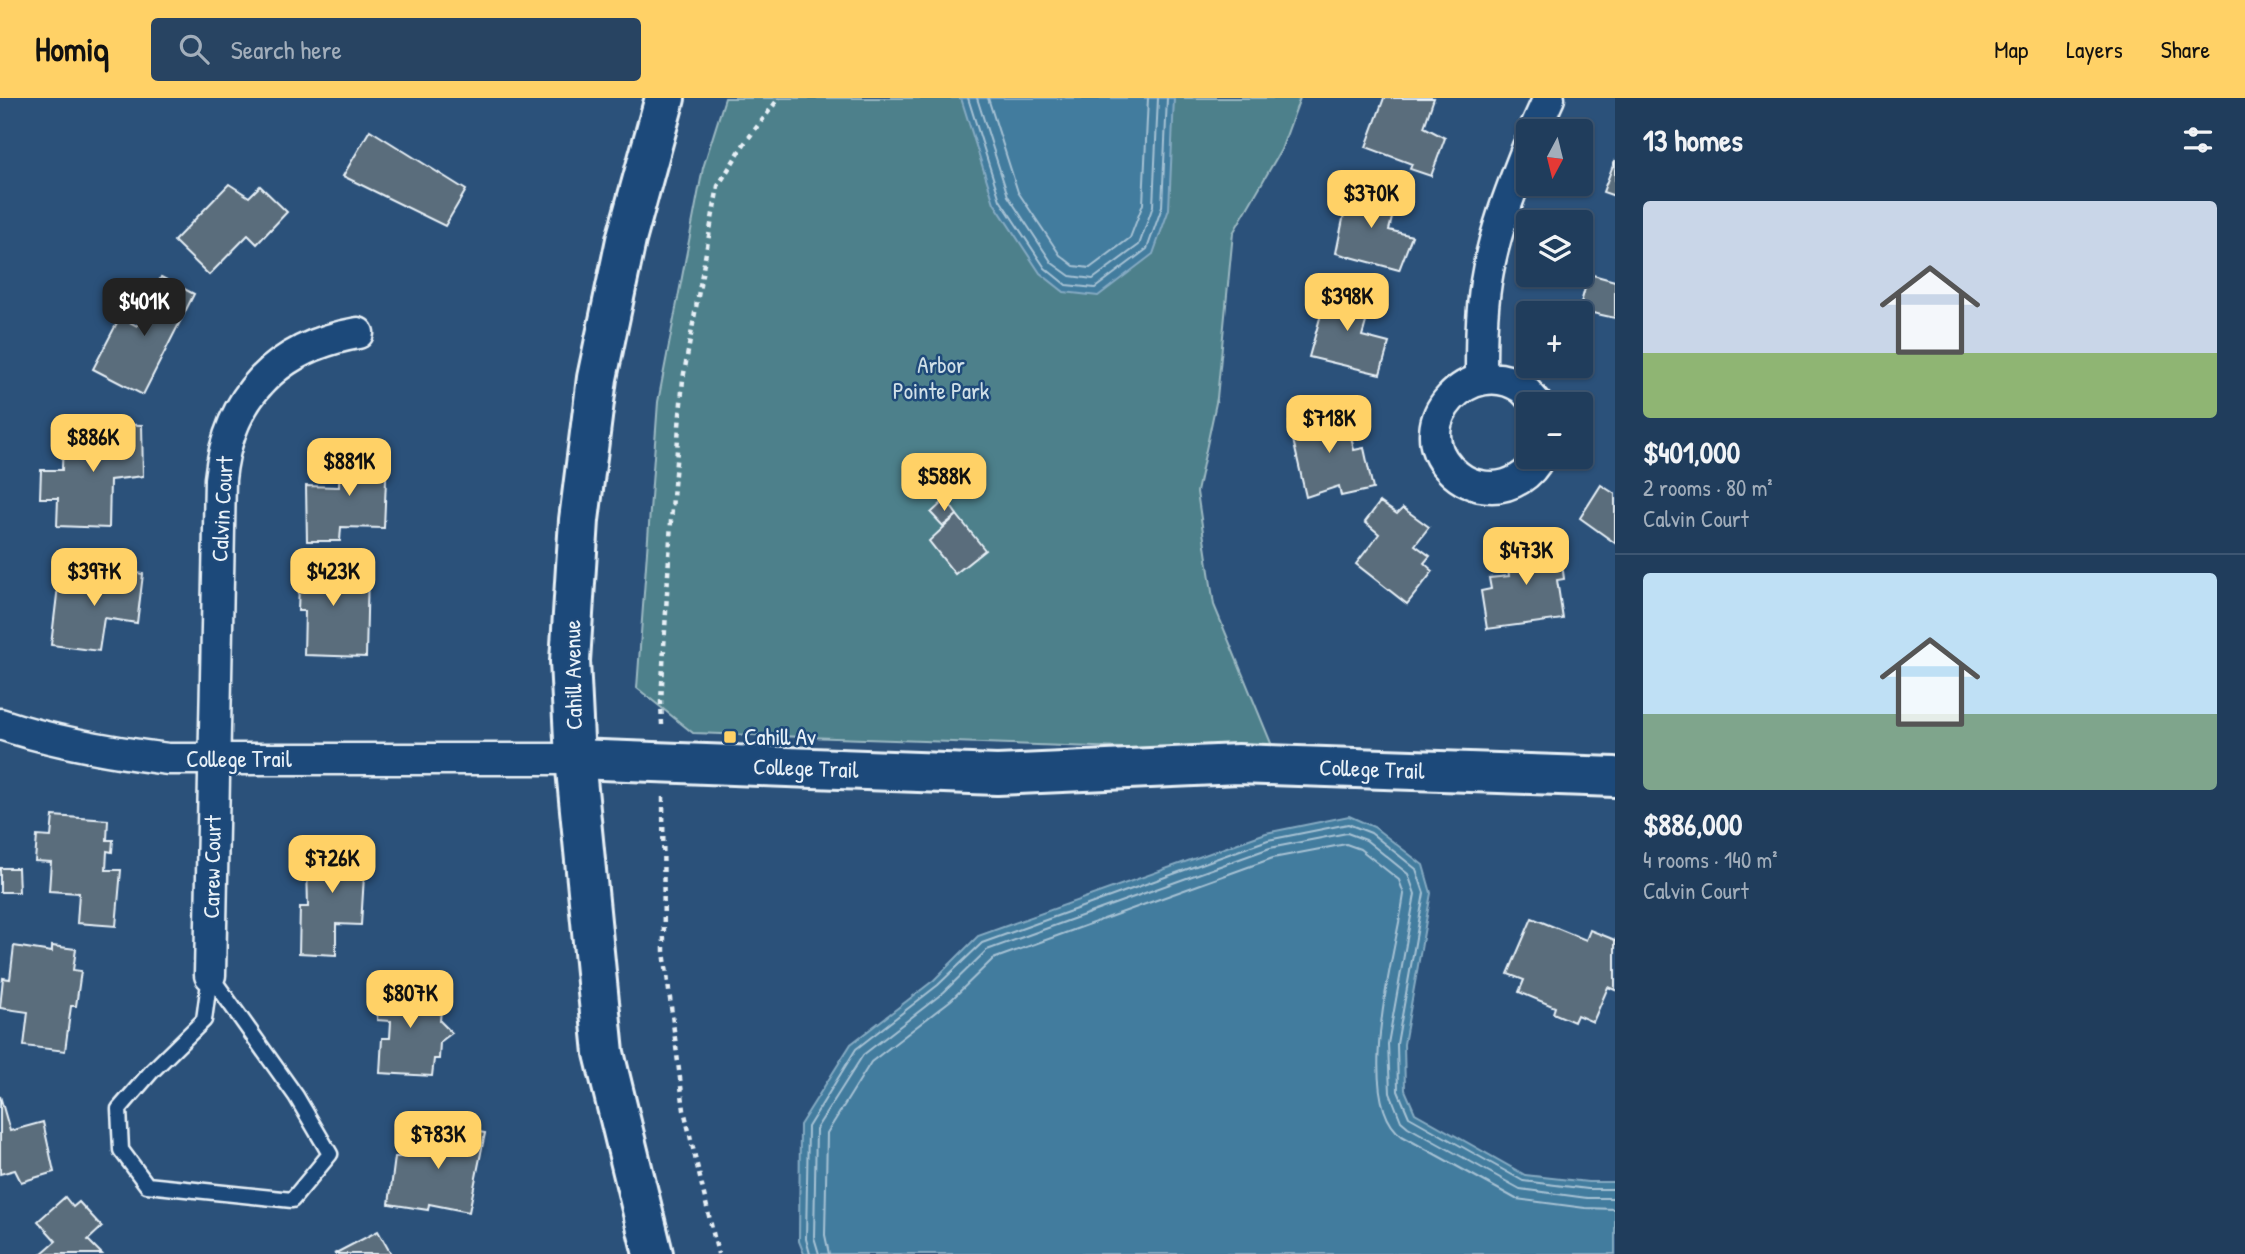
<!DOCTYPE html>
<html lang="en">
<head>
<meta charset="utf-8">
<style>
	body { margin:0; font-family:"Patrick Hand",sans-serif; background:#284462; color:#f1f3f6; height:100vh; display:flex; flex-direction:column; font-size:26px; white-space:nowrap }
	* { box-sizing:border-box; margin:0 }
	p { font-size:23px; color:#a2aebb }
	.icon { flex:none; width:38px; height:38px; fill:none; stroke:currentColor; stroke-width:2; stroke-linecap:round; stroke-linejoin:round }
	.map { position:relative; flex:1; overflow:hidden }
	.panel { display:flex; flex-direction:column; background:#203d5c; width:630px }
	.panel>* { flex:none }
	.needle { width:46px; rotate:187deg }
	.tools { position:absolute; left:1516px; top:21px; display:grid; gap:14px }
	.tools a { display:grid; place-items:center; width:77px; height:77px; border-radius:7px; background:#203d5c; box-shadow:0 2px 5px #0004,0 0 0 2px #3d5672; font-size:35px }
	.price { position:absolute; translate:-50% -60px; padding:0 16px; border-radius:14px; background:#ffd166; color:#111; font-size:23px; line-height:46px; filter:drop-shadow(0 2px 4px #0008) }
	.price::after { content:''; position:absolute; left:50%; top:42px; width:21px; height:16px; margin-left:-10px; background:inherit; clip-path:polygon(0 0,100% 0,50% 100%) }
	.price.on { background:#222; color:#fff }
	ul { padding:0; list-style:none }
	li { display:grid; align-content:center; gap:14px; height:371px; padding:0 28px }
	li+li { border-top:2px solid #3d5672 }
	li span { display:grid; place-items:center; height:217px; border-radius:7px; color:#555 }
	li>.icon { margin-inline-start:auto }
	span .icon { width:126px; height:126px; fill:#fffc; stroke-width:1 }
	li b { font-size:30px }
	h2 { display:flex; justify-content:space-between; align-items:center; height:84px; padding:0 28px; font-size:30px }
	header { display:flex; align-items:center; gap:42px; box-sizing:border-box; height:98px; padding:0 35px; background:#ffd166; color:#111 }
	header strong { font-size:33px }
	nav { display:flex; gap:38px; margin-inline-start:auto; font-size:24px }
	.search { width:490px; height:63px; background:#284462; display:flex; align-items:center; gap:18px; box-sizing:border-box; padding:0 24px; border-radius:7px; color:#a2aebb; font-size:26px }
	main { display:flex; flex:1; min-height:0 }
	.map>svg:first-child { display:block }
	.green { fill:#4e808b; stroke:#9bb8c2; stroke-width:2 }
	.water { fill:#437b9e; stroke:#85aac2; stroke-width:2 }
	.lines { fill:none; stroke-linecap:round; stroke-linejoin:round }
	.shore { stroke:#a6c2d4; stroke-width:2 }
	.building { fill:#5a6d7b; stroke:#e8f1f8; stroke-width:2 }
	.lane-casing { stroke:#e8f1f8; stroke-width:19 }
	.street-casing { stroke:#e8f1f8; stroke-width:35 }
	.secondary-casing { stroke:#e8f1f8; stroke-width:44 }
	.path { stroke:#e8f1f8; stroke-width:4.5; stroke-dasharray:5 5; stroke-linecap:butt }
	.lane { stroke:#1f4a7a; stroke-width:14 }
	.street { stroke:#1f4a7a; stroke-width:30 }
	.secondary { stroke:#1f4a7a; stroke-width:38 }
	.poi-dot { fill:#ffd166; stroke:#1f4a7a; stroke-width:2.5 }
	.labels { text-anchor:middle; stroke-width:5; stroke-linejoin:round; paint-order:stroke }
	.park-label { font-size:23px; fill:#d1e0e8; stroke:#1f4a7a }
	.street-label { font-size:23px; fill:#e8f1f8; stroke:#1f4a7a }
	.poi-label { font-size:23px; fill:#e8f1f8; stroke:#1f4a7a; text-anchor:start }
</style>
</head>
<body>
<header>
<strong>Homiq</strong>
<div class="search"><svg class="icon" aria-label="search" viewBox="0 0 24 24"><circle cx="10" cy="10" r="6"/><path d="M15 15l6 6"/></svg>Search here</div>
<nav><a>Map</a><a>Layers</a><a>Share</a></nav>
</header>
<main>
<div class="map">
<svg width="1615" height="1156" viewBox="0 0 1615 1156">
	<rect width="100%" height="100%" fill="#2b517a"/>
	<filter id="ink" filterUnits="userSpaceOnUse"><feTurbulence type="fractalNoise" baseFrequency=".0143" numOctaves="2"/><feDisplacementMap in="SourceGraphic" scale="14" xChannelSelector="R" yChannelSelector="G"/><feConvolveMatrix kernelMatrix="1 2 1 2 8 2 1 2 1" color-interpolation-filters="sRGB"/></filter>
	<g filter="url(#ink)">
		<path class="green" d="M725,0H1300L1281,52L1233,135L1217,300L1197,394L1214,507L1273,650L1180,652L693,635L637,590L658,304L703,70Z"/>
		<g class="water">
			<path d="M961,0H1174L1169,111L1153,156L1098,198L1064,194L1040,175L994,105Z"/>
			<path d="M1349,718L1374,729L1423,767L1431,795L1404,946L1405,992L1415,1015L1525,1077L1588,1084H1615V1156H804L799,1143L800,1027L851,946L934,882L978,838L1266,735Z"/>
		</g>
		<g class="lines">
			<g class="shore">
				<path d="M968,0L1000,102L1045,170L1066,187L1095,190L1147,151L1162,109L1167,0"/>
				<path d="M977,0L1008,98L1052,165L1070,178L1093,181L1139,147L1153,108L1158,0"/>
				<path d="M988,0L1018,94L1060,157L1074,168L1090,170L1130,140L1143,106L1148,0"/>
				<path d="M810,1156L806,1141L808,1029L856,951L938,887L982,845L1268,742L1348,726L1371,735L1416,771L1424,795L1397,946L1398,993L1409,1019L1523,1083L1588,1091H1615"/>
				<path d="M819,1156L814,1139L816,1031L863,957L944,894L987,852L1270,750L1347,735L1366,742L1408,776L1415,796L1388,946L1390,995L1401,1023L1408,1029L1520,1091L1587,1100H1615"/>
				<path d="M829,1156L825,1137L827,1035L871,964L951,902L993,861L1273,760L1346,746L1360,751L1399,782L1404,796C1397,850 1351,1002 1402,1038L1516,1101L1585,1110L1615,1111"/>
			</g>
		</g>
		<g class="building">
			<path d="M1384,0H1434L1424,29L1445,40L1431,78L1410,71L1412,66L1366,49Z"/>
			<path d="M370,32L466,92L445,128L343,78Z"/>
			<path d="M1615,62V98L1603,94Z"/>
			<path d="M229,86L249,99L260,88L287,114L257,146L248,137L209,177L174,143Z"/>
			<path d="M1350,87L1390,97L1386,114L1393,116L1389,132L1412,138L1399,172L1336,155Z"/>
			<path d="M1589,176L1615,183V220L1579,212Z"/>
			<path d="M161,179L194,196L143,297L93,271L120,219L137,228Z"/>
			<path d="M1329,188L1373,200L1362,238L1389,245L1380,276L1309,259Z"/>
			<path d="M1345,312L1354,352L1364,350L1373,391L1341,398L1339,388L1306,399L1289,324Z"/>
			<path d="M107,326L142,327L143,378L110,382L109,430L57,428L58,400H40L41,372H62L63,338L106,339Z"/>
			<path d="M340,354L387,357L384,430L341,429L340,443H307L306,388L339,389Z"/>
			<path d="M1601,387L1615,396V445L1580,420Z"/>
			<path d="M946,401L957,417L943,428L931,415Z"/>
			<path d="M1380,404L1397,416L1403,410L1429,429L1415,447L1430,458L1424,465L1433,473L1407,506L1356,466L1379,436L1365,424Z"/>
			<path d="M957,417L985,452L955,476L929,443Z"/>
			<path d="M1559,442L1564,481L1557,482L1563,521L1487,531L1481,493L1491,491L1489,480L1509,478L1505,448Z"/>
			<path d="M300,459H340V470L368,471L366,559L304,557L305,513H298Z"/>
			<path d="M106,470L143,476L137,525L104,520L99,553L51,547L59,480L104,486Z"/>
			<path d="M53,718L108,722L107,742H113L112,754L107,753L106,772H121L116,828L77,825L79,795L49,793L51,764L35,763L37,738L51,739Z"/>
			<path d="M315,743L366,745L361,827L336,826V857L299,855L300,809H308L307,766H314Z"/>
			<path d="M0,770H18L19,794H0Z"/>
			<path d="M1532,820L1586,842L1590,832L1615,842V892L1608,889L1593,924L1577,917L1574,924L1553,915L1555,909L1519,894L1524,882L1508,876Z"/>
			<path d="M14,848L52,854V848L76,851L73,872L81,873L76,908H71L65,953L24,948L28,914L0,910L3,880L10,881Z"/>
			<path d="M379,883L405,884L404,897L442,898L440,923L452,935L440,944L439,961H434L432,978L380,975L382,940H390L391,923L377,922Z"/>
			<path d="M0,998L10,1033L43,1024L54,1074L21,1084L15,1072L0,1076Z"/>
			<path d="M440,1027L485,1035L469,1114L429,1106L428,1112L389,1106L395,1059H403L404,1047L415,1049L417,1037L438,1041Z"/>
			<path d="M65,1099L73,1109L79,1104L102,1129L88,1142L102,1156H41L56,1143L38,1123Z"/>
			<path d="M378,1133L391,1156H334Z"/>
		</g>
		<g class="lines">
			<defs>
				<path id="lane" d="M210,877L296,998L330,1056L292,1102L147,1087L121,1052L119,1011L152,973L204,922Z"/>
				<g id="street">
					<path d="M1534,33L1549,0"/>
					<path d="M1481,281C1481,248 1481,216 1486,184C1493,138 1511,92 1528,49"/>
					<path d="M1537,306C1532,301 1527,294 1522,290C1471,255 1406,325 1449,370C1461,383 1474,389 1492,389C1511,389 1531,377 1539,359"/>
					<path d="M0,626C54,644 112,654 168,661H575"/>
					<path d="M210,877L220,381C229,298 277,249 358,235"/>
				</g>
				<g id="secondary">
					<path d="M575,661L997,677L1238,666L1615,679"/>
					<path d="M653,1156L604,955L575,661L570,563L579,422L597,280L626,142L665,0"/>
				</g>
			</defs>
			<use href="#lane" class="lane-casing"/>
			<use href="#street" class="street-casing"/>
			<use href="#secondary" class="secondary-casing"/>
			<g class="path">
				<path d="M662,627L661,604L671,423L683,281L718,88L744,46L779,0"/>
				<path d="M663,699L664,853L684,1012L718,1156"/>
			</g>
			<use href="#lane" class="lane"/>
			<use href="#street" class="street"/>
			<use href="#secondary" class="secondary"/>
		</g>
	</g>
	<rect class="poi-dot" x="723" y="632" width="14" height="14" rx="3.5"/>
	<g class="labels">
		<g class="park-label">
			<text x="941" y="275">Arbor<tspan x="941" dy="26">Pointe Park</tspan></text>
		</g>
		<g class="street-label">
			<text transform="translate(222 411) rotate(-87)" y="8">Calvin Court</text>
			<text transform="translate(573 577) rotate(-91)" y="8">Cahill Avenue</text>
			<text x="239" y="669">College Trail</text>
			<text transform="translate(806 670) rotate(2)" y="8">College Trail</text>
			<text transform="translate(1372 671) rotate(2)" y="8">College Trail</text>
			<text transform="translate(212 769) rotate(-89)" y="8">Carew Court</text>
		</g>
		<g class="poi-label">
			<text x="744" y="647">Cahill Av</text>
		</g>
	</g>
</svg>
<div class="tools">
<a><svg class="needle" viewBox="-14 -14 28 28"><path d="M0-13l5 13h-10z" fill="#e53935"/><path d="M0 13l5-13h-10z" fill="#a2aebb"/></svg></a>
<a><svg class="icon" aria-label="layers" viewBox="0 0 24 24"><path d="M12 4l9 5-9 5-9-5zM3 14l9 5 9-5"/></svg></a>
<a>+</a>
<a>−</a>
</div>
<b class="price" style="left:1371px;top:132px">$370K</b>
<b class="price" style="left:1347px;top:235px">$398K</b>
<b class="price on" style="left:144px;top:240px">$401K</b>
<b class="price" style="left:1329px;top:357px">$718K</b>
<b class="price" style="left:93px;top:376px">$886K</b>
<b class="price" style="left:349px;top:400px">$881K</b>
<b class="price" style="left:944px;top:415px">$588K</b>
<b class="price" style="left:1526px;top:489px">$473K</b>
<b class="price" style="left:94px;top:510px">$397K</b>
<b class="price" style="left:333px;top:510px">$423K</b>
<b class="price" style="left:332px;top:797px">$726K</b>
<b class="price" style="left:410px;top:932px">$807K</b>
<b class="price" style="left:438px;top:1073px">$783K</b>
</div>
<section class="panel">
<h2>13 homes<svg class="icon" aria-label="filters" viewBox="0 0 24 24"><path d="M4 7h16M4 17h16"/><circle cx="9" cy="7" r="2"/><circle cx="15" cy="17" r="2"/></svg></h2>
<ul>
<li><span style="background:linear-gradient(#c9d6e8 70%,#8fb573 0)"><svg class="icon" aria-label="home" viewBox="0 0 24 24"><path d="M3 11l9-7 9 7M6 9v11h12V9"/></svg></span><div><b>$401,000</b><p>2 rooms · 80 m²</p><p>Calvin Court</p></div></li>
<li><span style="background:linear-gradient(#bfe0f5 65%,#7fa58c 0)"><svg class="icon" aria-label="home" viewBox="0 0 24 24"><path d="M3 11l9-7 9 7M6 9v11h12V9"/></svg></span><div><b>$886,000</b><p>4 rooms · 140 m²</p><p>Calvin Court</p></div></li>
</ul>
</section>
</main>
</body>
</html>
